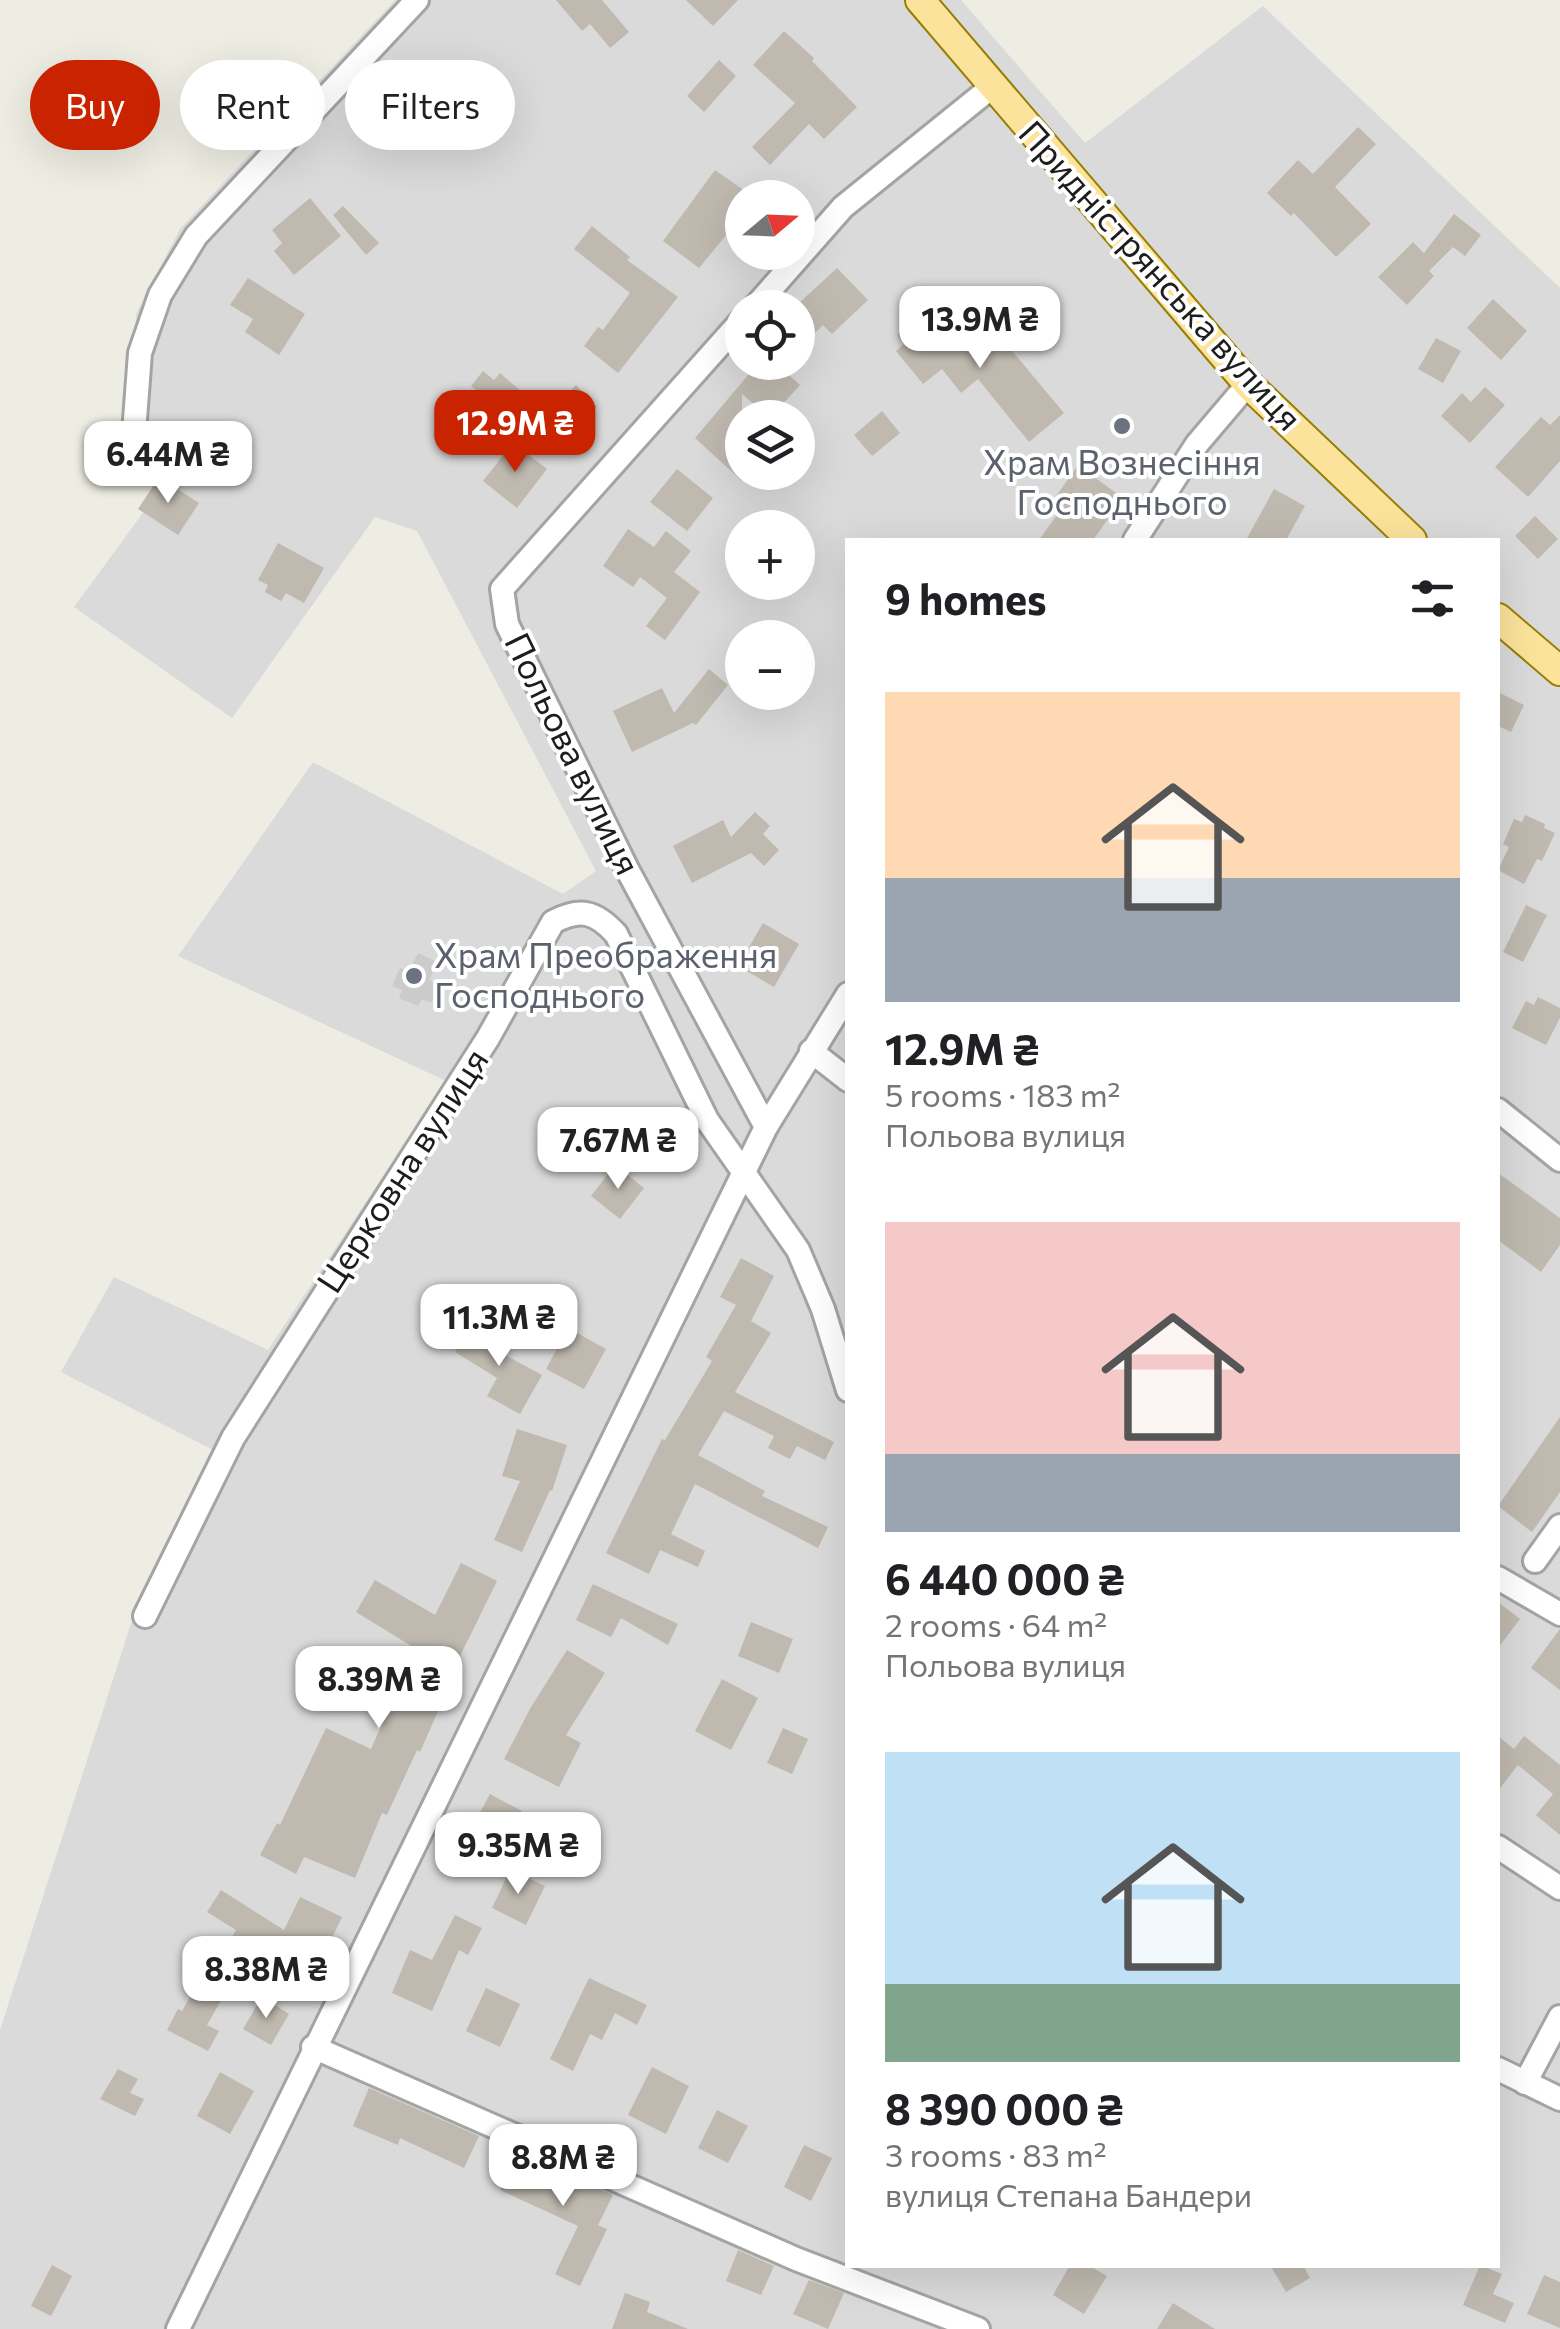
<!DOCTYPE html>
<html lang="en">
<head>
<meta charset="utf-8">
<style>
	body { margin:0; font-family:Commissioner,sans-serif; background:#f6f6f6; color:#202124; height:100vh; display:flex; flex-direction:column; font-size:38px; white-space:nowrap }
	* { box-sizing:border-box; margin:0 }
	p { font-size:32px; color:#757577 }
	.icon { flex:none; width:55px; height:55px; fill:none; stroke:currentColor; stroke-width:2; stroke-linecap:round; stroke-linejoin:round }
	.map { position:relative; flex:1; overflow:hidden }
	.sheet { position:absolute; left:845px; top:538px; width:655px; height:1730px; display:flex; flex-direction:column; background:#fff; border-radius:0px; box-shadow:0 10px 40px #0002 }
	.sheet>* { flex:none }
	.hud { position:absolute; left:30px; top:60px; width:665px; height:90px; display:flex; gap:20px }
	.needle { width:65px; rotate:71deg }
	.buttons { position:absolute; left:725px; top:180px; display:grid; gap:20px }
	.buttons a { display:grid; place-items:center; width:90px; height:90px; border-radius:50%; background:#fff; box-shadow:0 10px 40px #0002; font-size:50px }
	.price { position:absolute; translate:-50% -85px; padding:0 22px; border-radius:20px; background:#fff; color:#222; font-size:32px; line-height:65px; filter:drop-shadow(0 2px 5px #0008) }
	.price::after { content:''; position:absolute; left:50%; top:60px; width:30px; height:22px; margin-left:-15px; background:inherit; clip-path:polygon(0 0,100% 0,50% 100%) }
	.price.active { background:#ca2300; color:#fff }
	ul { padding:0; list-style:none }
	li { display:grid; align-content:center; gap:20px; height:530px; padding:0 40px }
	li span { display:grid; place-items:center; height:310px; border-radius:0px; color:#555 }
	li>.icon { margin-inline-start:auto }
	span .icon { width:180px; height:180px; fill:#fffc; stroke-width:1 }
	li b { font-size:42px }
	h2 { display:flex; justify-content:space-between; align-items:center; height:120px; padding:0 40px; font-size:42px }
	.tag { padding:0 35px; border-radius:45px; background:#fff; box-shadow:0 10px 40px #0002; font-size:35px; line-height:90px }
	.tag.active { background:#ca2300; color:#fff }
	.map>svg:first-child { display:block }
	.residential { fill:#dbdada; fill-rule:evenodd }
	.religious { fill:#cbcbcb }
	.building { fill:#bfb9af }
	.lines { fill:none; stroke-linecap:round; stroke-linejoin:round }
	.minor-casing { stroke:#a4a4a4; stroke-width:28 }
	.major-casing { stroke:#967f00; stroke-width:32 }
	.minor { stroke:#fff; stroke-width:22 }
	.major { stroke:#fce39b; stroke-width:28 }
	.worship-dot { fill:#6b7280; stroke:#fff; stroke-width:4 }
	.labels { text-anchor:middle; stroke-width:8; stroke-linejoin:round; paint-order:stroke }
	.street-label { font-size:35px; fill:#1d1d1d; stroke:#fff }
	.worship-label { font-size:35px; fill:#5b616d; stroke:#fff }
</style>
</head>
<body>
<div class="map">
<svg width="1560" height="2329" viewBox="0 0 1560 2329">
	<rect width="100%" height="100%" fill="#eeede3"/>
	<path class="residential" d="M395,0H961L1085,143L1263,6L1560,288V2329H0V2030L136,1608L215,1451L61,1372L114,1277L268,1350L446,1081L178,956L313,762L563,894L596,871L417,531L375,517L232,718L74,607L170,476L130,455L136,314L180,229ZM742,198H798V252H742ZM742,308H798V362H742ZM742,418H798V472H742ZM742,528H798V582H742ZM848,540H1498V2265H848ZM742,638H798V692H742Z"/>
	<path class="religious" d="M418,953L437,962L429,980L439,985L431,1003L422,999L418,1006L399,998L402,990L392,986L400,968L409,971Z"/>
	<g class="building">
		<path d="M556,0H602L629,32L610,48L590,24L582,31Z"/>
		<path d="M686,0H738L713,26Z"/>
		<path d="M784,31L814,58L812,61L857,107L824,139L809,124L770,165L752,147L795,103L753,65Z"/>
		<path d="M719,60L736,76L704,112L687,96Z"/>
		<path d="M1358,127L1376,144L1335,187L1371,224L1336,257L1294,213L1291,216L1267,193L1298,160L1313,174Z"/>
		<path d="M715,170L742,189V216L699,268L663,241Z"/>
		<path d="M310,198L341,236L294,275L274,251L282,243L272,230Z"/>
		<path d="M343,206L379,243L366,255L333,215Z"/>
		<path d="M1454,214L1481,235L1465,256L1453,247L1429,271L1434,276L1407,305L1378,277L1413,242L1424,253Z"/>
		<path d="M592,226L630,257L627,260L678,297L618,373L584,346L598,327L603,330L630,293L574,249Z"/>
		<path d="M837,268L868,300L832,334L823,325L815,333L801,318L806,313L798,304Z"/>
		<path d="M248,278L305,314L279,355L245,332L253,319L230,305Z"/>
		<path d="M1493,299L1527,331L1501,360L1467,328Z"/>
		<path d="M924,312L943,335L961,320L983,346L998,334L1064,413L1029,442L978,379L961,393L942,369L923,384L896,351L904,344L897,335Z"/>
		<path d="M1436,338L1461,351L1443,383L1418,369Z"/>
		<path d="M759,362H775L800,385L770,418L742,394V481L695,438Z"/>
		<path d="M483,371L494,380L500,373L522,392L494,426L470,406L480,393L471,386Z"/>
		<path d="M576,385L597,407L578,426L557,404Z"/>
		<path d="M1485,387L1505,405L1470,443L1441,416L1462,393L1471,402Z"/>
		<path d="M882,411L900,433L872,456L854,435Z"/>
		<path d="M1560,415V461L1528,497L1495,467L1541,417L1550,425Z"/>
		<path d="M513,443L547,469L517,508L483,481Z"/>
		<path d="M1078,465L1123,498L1093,540H1039L1061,509L1052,502Z"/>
		<path d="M677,469L713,498L687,531L650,502Z"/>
		<path d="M159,477L199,503L178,535L138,509Z"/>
		<path d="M1274,489L1305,506L1286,540H1246Z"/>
		<path d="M1535,516L1558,539L1538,559L1515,536Z"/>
		<path d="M628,529L654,547L666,531L691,551L674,572L700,592L665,640L646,626L667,598L640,577L633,587L603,566Z"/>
		<path d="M278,543L324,568L304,603L286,593L281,601L265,592L268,585L258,580Z"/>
		<path d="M709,669L728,685L696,725L693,723L632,752L613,711L662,688L674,713Z"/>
		<path d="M1498,692L1524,705L1511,732L1498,726Z"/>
		<path d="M755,812L770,826L763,834L779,850L764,866L751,853L692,883L673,846L723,820L731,837Z"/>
		<path d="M1525,815L1545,824L1544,828L1555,833L1542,861L1537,859L1524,884L1498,870L1509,847L1503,844L1514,819L1522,822Z"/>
		<path d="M1526,905L1547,915L1523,962L1503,952Z"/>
		<path d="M763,923L799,944L774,987L738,966Z"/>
		<path d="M1538,997L1560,1008V1018L1546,1045L1512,1028L1526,1001L1534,1005Z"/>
		<path d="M615,1165L644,1188L620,1219L591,1196Z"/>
		<path d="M1498,1173L1560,1218V1245L1541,1272L1498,1240Z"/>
		<path d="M741,1258L774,1276L751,1321L771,1333L735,1392L834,1442L825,1460L797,1446L790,1459L768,1448L774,1436L724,1411L698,1455L765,1491L762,1496L828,1527L818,1548L695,1484L671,1534L705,1551L698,1567L660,1550L649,1574L606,1553L662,1439L665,1440L712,1361L706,1357L736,1305L720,1297Z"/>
		<path d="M476,1319L491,1328L483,1340L489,1346L542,1375L520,1414L487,1396L497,1378L455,1352Z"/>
		<path d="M568,1328L606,1349L584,1389L546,1369Z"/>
		<path d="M1560,1417V1492L1532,1532L1498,1506Z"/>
		<path d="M517,1429L567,1445L552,1491L550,1490L522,1552L494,1540L520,1481L502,1476Z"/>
		<path d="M461,1563L497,1581L435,1707L439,1709L420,1752L417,1750L387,1815L382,1813L355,1878L304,1857L296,1874L260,1855L277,1823L280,1825L326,1728L371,1749L393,1699L365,1686L372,1671L396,1681L413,1647L356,1612L375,1580L435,1615Z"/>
		<path d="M593,1584L678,1624L668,1645L621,1618L611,1637L576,1620Z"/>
		<path d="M1498,1602L1520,1619L1498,1648Z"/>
		<path d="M751,1622L793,1639L779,1673L738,1656Z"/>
		<path d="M1560,1629V1690L1531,1668Z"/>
		<path d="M567,1650L605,1673L566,1735L581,1743L559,1787L504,1759L531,1707Z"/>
		<path d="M722,1679L758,1698L731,1750L695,1731Z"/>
		<path d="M783,1728L808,1739L792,1774L767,1763Z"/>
		<path d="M1498,1736L1514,1749L1524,1736L1560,1765V1835L1536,1815L1553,1794L1518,1765L1498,1791Z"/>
		<path d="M490,1794L522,1811L504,1844L472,1827Z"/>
		<path d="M510,1870L545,1886L526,1925L492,1908Z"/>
		<path d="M221,1890L284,1930L300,1897L342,1917L323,1957L288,1941L260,1988L236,1974L207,2025L219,2031L208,2051L167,2030L178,2009L182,2011L208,1965L214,1968L236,1930L207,1912Z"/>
		<path d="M455,1915L482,1928L468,1955L459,1950L432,2011L392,1993L410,1950L432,1960Z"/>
		<path d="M589,1978L647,2005L637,2025L615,2013L602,2040L590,2034L573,2071L550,2059Z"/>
		<path d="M486,1988L520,2004L500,2047L466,2031Z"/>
		<path d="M262,1997L289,2014L271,2045L243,2029Z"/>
		<path d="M652,2067L689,2086L666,2134L628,2115Z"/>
		<path d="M118,2069L138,2079L130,2093L144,2099L135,2116L100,2099Z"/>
		<path d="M220,2072L254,2091L230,2134L197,2116Z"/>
		<path d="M369,2088L479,2136L464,2168L400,2138L398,2145L353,2126Z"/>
		<path d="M717,2110L748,2126L728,2163L698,2148Z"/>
		<path d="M804,2145L832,2158L811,2201L784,2187Z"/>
		<path d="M518,2153L613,2195L598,2225L607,2229L580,2286L555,2274L578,2226L500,2190Z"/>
		<path d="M738,2250L774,2266L761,2295L726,2281Z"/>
		<path d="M52,2265L72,2276L51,2316L31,2306Z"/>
		<path d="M1070,2265H1088L1107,2276L1084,2314L1053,2295Z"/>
		<path d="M1270,2265H1303L1310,2278L1286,2292Z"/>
		<path d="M1480,2265L1502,2274L1493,2294L1514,2303L1505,2323L1463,2305Z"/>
		<path d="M1544,2275L1560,2282V2328L1527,2314Z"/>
		<path d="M809,2280L844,2293L828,2329L793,2314Z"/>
		<path d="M625,2293L650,2302L647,2312L688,2329H612Z"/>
		<path d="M1173,2303L1215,2329H1157Z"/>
	</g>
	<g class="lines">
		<defs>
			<g id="minor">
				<path d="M754,308L843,207L993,86"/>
				<path d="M742,320L502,589L507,624L627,869L766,1127"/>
				<path d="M134,433L140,353L160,295L196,236L417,0"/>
				<path d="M1135,540L1197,444L1248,384"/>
				<path d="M811,1051L848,1080"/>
				<path d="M1498,1110L1560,1160"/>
				<path d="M1535,1561L1560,1526"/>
				<path d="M1498,1578L1560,1614"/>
				<path d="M145,1616L233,1438L488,1038L553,922C580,908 595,911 616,934L707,1120L798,1250L823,1309L848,1390"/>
				<path d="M1498,1847L1560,1888"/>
				<path d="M313,2047L796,2259L978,2329"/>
				<path d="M1498,2069L1560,2099"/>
				<path d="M1525,2083L1560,2017"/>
				<path d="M178,2329L766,1127L848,994"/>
			</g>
			<g id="major">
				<path d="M920,0L1248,384L1412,540"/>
				<path d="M1498,618L1560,671"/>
			</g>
		</defs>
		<use href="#minor" class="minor-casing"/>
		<use href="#major" class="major-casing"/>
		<use href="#minor" class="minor"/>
		<use href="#major" class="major"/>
	</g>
	<g class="worship-dot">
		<circle cx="1122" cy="426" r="10"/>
		<circle cx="414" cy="976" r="10"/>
	</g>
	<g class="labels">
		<g class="street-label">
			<text transform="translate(1160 276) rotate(48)" y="12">Придністрянська вулиця</text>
			<text transform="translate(572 754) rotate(64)" y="12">Польова вулиця</text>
			<text transform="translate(403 1171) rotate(-57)" y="12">Церковна вулиця</text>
		</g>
		<g class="worship-label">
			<text x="1122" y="475">Храм Вознесіння<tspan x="1122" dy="40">Господнього</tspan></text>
			<text x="434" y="968" text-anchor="start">Храм Преображення<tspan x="434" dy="40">Господнього</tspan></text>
		</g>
	</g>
</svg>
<div class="buttons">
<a><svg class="needle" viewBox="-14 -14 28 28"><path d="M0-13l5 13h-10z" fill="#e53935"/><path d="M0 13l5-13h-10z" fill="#757577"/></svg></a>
<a><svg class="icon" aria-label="locate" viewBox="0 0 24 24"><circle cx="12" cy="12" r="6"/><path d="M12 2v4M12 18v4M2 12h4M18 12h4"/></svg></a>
<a><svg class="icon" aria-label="layers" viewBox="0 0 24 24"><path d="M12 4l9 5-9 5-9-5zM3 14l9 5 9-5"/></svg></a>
<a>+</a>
<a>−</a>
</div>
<b class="price" style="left:980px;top:371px">13.9M ₴</b>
<b class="price active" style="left:515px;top:475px">12.9M ₴</b>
<b class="price" style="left:168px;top:506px">6.44M ₴</b>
<b class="price" style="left:618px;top:1192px">7.67M ₴</b>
<b class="price" style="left:499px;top:1369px">11.3M ₴</b>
<b class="price" style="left:379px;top:1731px">8.39M ₴</b>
<b class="price" style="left:518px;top:1897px">9.35M ₴</b>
<b class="price" style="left:266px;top:2021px">8.38M ₴</b>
<b class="price" style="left:563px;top:2209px">8.8M ₴</b>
<div class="hud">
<a class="tag active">Buy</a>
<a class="tag">Rent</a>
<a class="tag">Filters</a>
</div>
<section class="sheet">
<h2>9 homes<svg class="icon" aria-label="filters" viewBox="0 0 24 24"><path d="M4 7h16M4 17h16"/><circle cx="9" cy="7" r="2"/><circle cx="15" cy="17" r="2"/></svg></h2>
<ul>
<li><span style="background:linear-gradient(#ffd9b3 60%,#9aa5b1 0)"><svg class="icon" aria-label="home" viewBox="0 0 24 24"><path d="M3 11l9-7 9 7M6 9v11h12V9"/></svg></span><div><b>12.9M ₴</b><p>5 rooms · 183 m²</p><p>Польова вулиця</p></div></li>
<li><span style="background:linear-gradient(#f6c9c9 75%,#9aa5b1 0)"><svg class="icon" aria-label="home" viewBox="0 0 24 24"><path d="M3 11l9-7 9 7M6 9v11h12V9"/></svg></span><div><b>6 440 000 ₴</b><p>2 rooms · 64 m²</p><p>Польова вулиця</p></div></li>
<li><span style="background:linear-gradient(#bfe0f5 75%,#7fa58c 0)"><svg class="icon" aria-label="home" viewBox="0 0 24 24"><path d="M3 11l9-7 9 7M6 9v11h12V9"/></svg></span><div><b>8 390 000 ₴</b><p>3 rooms · 83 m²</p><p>вулиця Степана Бандери</p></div></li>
</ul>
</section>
</div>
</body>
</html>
